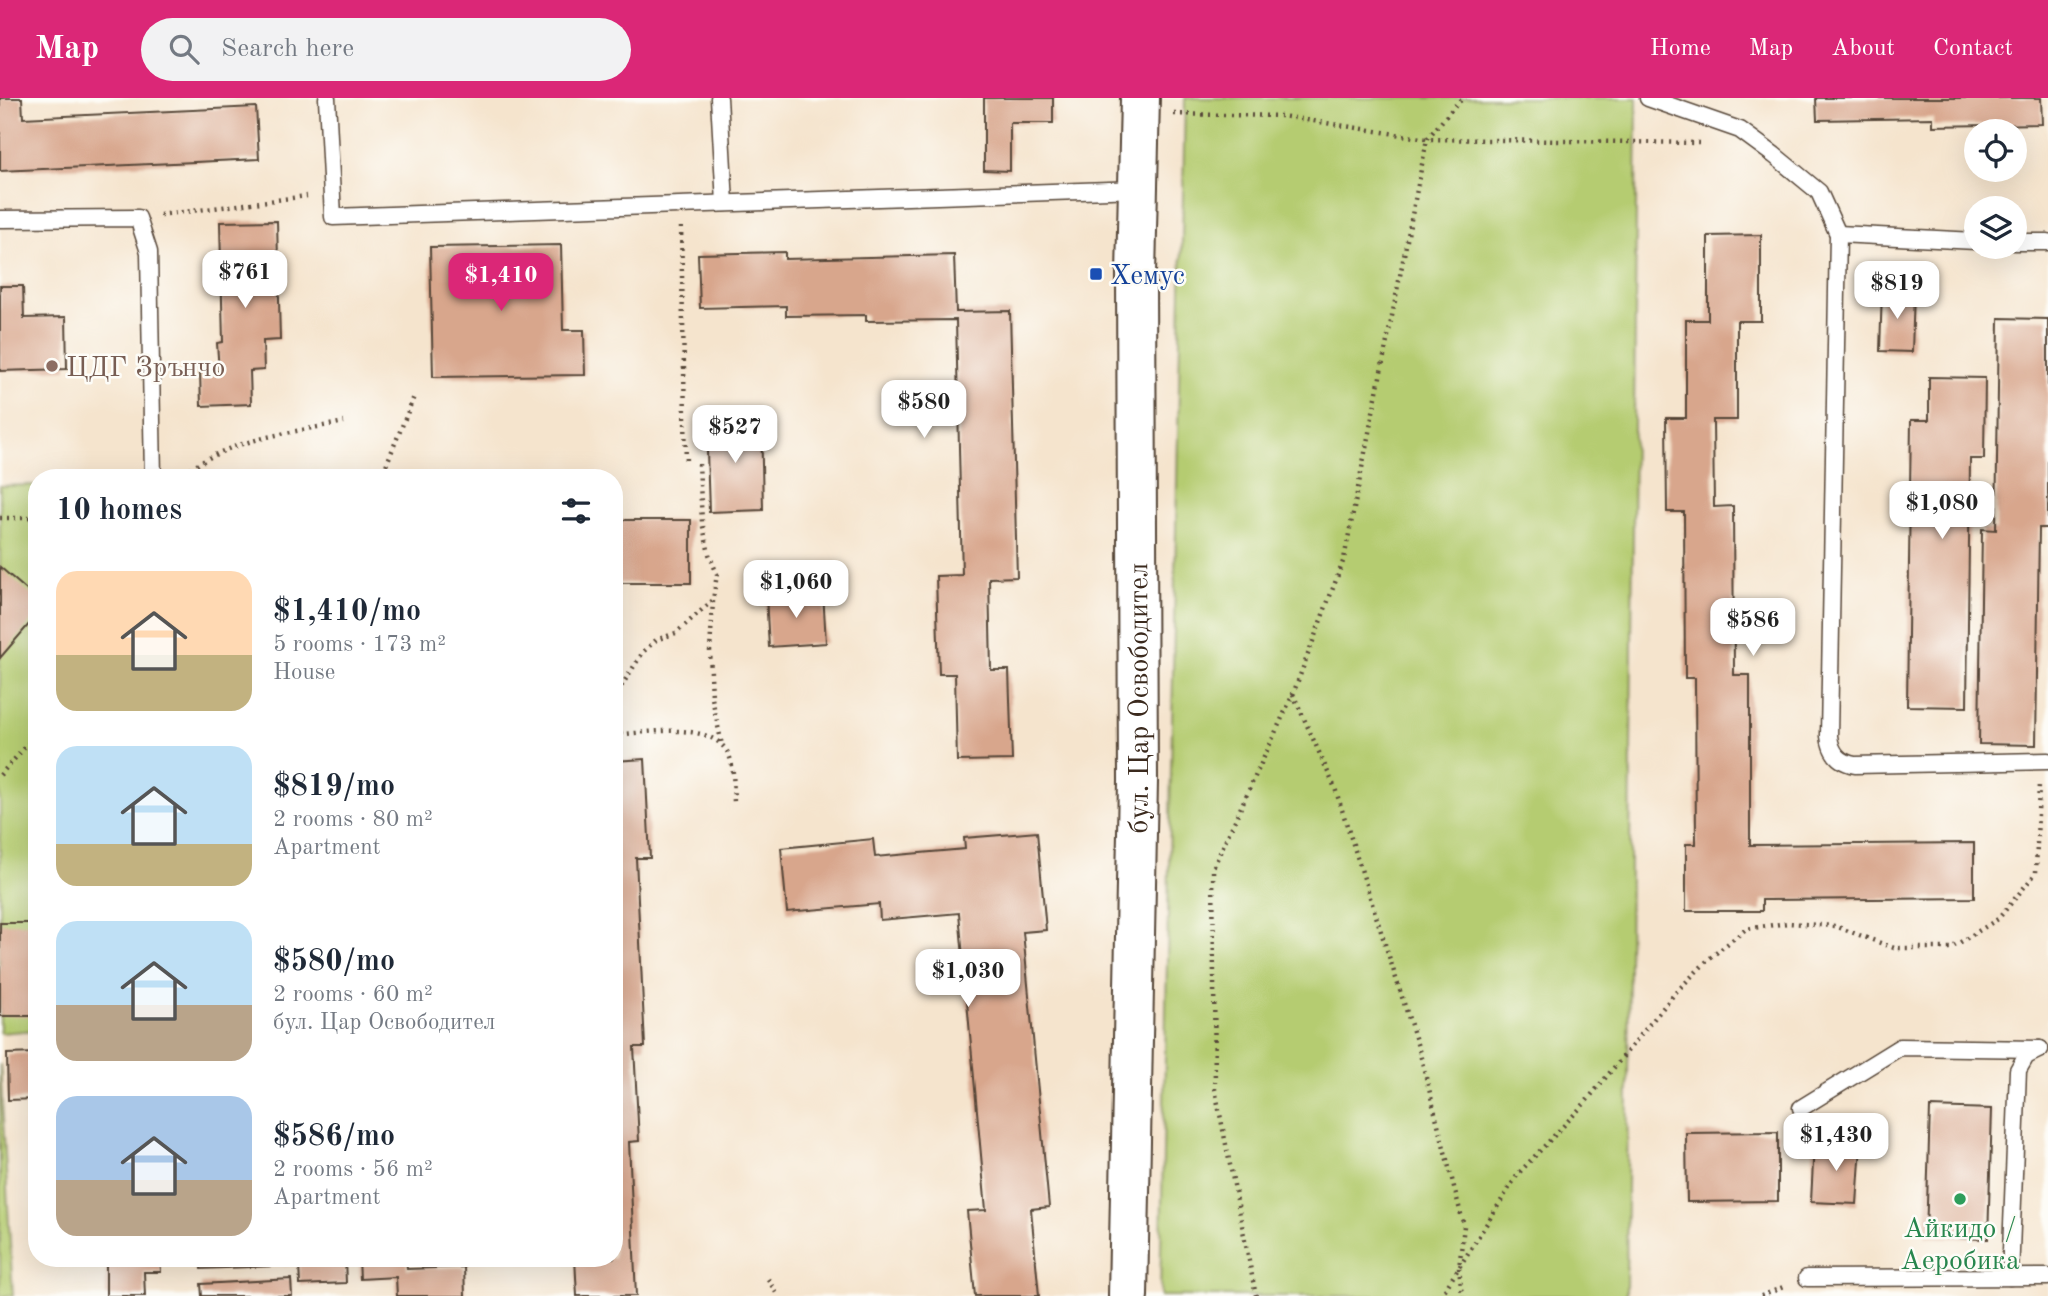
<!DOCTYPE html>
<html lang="en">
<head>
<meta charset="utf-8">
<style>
	body { margin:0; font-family:"Old Standard TT",serif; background:#f2f2f3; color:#1f2937; height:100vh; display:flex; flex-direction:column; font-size:26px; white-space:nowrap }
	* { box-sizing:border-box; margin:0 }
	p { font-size:23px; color:#747a83 }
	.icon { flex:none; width:38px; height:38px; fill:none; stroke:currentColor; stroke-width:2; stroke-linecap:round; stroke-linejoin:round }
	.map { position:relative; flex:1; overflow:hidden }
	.drawer { position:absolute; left:28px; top:371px; width:595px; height:798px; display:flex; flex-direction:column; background:#fff; border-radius:28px; box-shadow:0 7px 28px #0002 }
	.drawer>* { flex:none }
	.fabs { position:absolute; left:1964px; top:21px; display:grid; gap:14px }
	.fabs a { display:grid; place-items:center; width:63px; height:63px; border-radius:50%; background:#fff; box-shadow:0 7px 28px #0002; font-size:35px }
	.price { position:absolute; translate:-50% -60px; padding:0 16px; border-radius:14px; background:#fff; color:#222; font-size:23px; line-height:46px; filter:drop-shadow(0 2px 4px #0008) }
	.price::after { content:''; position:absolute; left:50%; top:42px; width:21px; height:16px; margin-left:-10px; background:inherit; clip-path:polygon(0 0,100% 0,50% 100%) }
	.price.on { background:#db2777; color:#fff }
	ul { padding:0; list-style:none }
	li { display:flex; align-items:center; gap:21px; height:175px; padding:0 28px }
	li span { display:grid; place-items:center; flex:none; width:196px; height:140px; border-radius:21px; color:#555 }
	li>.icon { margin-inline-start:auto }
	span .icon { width:84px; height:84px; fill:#fffc; stroke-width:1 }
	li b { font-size:30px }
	h2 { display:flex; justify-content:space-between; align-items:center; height:84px; padding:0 28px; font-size:30px }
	header { display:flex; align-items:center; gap:42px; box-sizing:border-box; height:98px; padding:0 35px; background:#db2777; color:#fff }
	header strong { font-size:33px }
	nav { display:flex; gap:38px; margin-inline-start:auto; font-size:24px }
	.search { width:490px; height:63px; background:#f2f2f3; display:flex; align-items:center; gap:18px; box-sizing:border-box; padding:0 24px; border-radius:38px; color:#747a83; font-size:26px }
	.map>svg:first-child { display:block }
	.green { fill:#b5cc71; stroke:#787b48; stroke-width:2 }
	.building { fill:#d8a68c }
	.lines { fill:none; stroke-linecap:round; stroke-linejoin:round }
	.service-casing { stroke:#574638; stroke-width:19 }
	.secondary-casing { stroke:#574638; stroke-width:42 }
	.path { stroke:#574638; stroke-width:4.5; stroke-dasharray:2 5; stroke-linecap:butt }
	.service { stroke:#fff; stroke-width:16 }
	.secondary { stroke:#fff; stroke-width:38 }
	.transit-dot { fill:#1a4fb4; stroke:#fdfcf7; stroke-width:2.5 }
	.education-dot { fill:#8d6e63; stroke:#fdfcf7; stroke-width:2.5 }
	.leisure-dot { fill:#2e9e5b; stroke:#fdfcf7; stroke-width:2.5 }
	.labels { text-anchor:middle; stroke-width:5; stroke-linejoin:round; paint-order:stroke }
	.transit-label { font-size:28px; fill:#164399; stroke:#fdfcf7; text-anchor:start }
	.education-label { font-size:28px; fill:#785e54; stroke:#fdfcf7; text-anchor:start }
	.street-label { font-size:28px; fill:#3b2a1e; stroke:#fdfcf7 }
	.leisure-label { font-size:28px; fill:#27864d; stroke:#fdfcf7 }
</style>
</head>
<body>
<header>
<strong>Map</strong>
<div class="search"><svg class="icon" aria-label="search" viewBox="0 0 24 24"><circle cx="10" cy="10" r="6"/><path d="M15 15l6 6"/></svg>Search here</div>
<nav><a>Home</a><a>Map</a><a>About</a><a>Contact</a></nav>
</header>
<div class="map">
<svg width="2048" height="1198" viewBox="0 0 2048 1198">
	<rect width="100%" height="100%" fill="#fdfcf7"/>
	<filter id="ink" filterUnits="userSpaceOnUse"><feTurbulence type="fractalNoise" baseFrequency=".0143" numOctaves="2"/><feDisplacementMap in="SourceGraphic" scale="14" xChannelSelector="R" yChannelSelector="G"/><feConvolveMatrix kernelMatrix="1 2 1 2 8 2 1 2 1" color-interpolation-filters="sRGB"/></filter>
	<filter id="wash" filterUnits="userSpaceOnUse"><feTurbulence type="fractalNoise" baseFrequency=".00686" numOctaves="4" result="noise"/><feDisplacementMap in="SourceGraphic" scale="28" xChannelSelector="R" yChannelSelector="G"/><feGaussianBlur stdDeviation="1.57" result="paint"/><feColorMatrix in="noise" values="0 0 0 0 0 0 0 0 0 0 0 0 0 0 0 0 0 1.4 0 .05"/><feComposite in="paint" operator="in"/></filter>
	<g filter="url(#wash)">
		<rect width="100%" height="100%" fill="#f5e4cd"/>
		<g class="green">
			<path d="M1185,0H1637L1626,1198H1160Z"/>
			<path d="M37,387V932L0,935V388Z"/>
			<path d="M0,966L13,1198H0Z"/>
		</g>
		<g id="blocks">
			<g class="building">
				<path d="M0,0H22L23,20L256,9L259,61L0,73Z"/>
				<path d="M984,0H1053V25H1010V73L984,72Z"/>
				<path d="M1816,0H2041L2042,26L1933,28V20L1817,22Z"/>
				<path d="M277,123L280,242L263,243L264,272L250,273L251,306L201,308L200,274L219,273L217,245L223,244L220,124Z"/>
				<path d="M1761,137V223H1737V322H1713L1714,409L1733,408L1734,577H1750V747L1974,745V800L1770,802H1762V813H1686V746H1696L1695,580H1685L1684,414H1667L1666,320H1686V222H1708V138Z"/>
				<path d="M561,147L563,232H584L585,277L433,279L430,149Z"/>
				<path d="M785,154V161L954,157L956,214L1010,213L1017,479L989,480L991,572H1009L1012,662L957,663L955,576H939L936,478L962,477L956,222L866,223V217L786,218V208L700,210L698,156Z"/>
				<path d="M0,188H23L24,220L66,219L67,271L0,273Z"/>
				<path d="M1882,192L1914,193L1912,254L1880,253Z"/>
				<path d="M1999,220L2048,221V430H2039L2036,647L1979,646L1982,431L1996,432Z"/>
				<path d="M1929,279L1985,280L1984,361H1970L1967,609L1907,608L1911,322H1929Z"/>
				<path d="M761,320L763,412L709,414L706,321Z"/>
				<rect x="614" y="422" width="77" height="63"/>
				<path d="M0,469L37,501V517L0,560Z"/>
				<path d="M823,494L826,545L769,549L766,498Z"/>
				<path d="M645,661L650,760H636L645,949H634L639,1043L629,1044L636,1198H577L575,1160H614V663Z"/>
				<path d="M1037,734L1046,832L1023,834L1049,1109L1031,1111L1039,1198H975L967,1113L986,1112L959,815L880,822L879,806L787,814L781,750L873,741L875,759L965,751L964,740Z"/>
				<rect x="0" y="825" width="37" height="93"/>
				<path d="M37,955V1001L8,1002L7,956Z"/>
				<path d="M1930,1009L1992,1011L1988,1141L1926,1139Z"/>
				<path d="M1778,1034V1103L1687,1104L1686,1035Z"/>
				<path d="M1814,1045L1861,1047L1857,1106L1811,1104Z"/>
				<path d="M106,1160H160L161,1174H144L145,1198H106Z"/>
				<path d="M200,1160H345L346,1185L300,1187L299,1167L201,1171Z"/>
				<path d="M359,1160H406L407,1171L464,1169L465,1198H397L396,1179L360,1181Z"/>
				<path d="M291,1181L292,1198H202L201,1186Z"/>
			</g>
		</g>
	</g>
	<g filter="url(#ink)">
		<use href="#blocks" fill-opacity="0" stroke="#574638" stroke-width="2"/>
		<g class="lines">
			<defs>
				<g id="service">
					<path d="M327,0L333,119L1138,91"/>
					<path d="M719,0L725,105"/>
					<path d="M1648,0L1740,32L1774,57L1819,94L1838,136L1829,638C1831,655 1839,664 1855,667L2048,663"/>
					<path d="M0,121L138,120L149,154L153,380"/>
					<path d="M1838,136L1976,143"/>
					<path d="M2014,144H2048"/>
					<path d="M1801,1010L1900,949L2040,951"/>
					<path d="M2010,1179L2018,972L2026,958L2040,951"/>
					<path d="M1807,1180L2048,1179"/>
				</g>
				<g id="secondary">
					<path id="s1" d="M1128,1198L1138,683L1136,177L1140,0"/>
				</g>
			</defs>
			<use href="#service" class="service-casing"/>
			<use href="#secondary" class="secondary-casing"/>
			<g class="path">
				<path d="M1174,16L1282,18L1427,41L1699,45"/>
				<path d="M160,117L307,98"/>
				<path d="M681,129L686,367"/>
				<path d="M180,380C225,340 287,336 344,324"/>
				<path d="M381,380L415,296"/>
				<path d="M0,420H37"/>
				<path d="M713,503L710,552L712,600L722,647"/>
				<path d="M1293,596L1335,690L1419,952L1464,1128L1459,1170L1462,1198"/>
				<path d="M614,600L643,554L656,542L676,535L713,502L717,476L709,456L702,424L699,366"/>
				<path d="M614,637C645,635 710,622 728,655C735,669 733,688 734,704"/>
				<path d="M0,677L37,636"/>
				<path d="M768,1181L778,1198"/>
				<path d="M1256,1198L1215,991L1213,770L1293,596L1344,461L1427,41L1458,4L1466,0"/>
				<path d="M1441,1198L1518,1076L1584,1006L1676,894L1710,860L1746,831L1788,825L1835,828L1894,850H1951L1998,821L2036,775L2039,685"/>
				<path d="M1761,1198L1786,1188"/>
			</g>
			<use href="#service" class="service"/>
			<use href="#secondary" class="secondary"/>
		</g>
	</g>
	<rect class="transit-dot" x="1089" y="169" width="14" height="14" rx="3.5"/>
	<circle class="education-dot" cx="52" cy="268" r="7"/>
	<circle class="leisure-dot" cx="1960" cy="1101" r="7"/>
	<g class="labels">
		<g class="transit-label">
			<text x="1110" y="186">Хемус</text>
		</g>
		<g class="education-label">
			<text x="66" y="278">ЦДГ Зрънчо</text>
		</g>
		<g class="street-label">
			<text dy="10" stroke="none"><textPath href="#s1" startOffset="598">бул. Цар Освободител</textPath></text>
		</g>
		<g class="leisure-label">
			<text x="1960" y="1139">Айкидо /<tspan x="1960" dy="32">Аеробика</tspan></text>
		</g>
	</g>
</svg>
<div class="fabs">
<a><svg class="icon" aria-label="locate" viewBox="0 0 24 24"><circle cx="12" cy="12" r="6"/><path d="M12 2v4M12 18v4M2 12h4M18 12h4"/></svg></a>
<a><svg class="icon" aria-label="layers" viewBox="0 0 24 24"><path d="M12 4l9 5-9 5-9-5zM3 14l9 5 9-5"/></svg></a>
</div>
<b class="price" style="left:245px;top:212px">$761</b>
<b class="price on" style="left:501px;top:215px">$1,410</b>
<b class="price" style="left:1897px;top:223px">$819</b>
<b class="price" style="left:924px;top:342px">$580</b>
<b class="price" style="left:735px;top:367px">$527</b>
<b class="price" style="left:1942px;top:443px">$1,080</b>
<b class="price" style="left:796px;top:522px">$1,060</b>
<b class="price" style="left:1753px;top:560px">$586</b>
<b class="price" style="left:968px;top:911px">$1,030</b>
<b class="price" style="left:1836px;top:1075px">$1,430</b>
<section class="drawer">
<h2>10 homes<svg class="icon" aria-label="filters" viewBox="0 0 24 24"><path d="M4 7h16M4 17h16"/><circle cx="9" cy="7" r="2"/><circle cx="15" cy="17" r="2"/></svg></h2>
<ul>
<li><span style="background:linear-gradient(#ffd9b3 60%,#c2b280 0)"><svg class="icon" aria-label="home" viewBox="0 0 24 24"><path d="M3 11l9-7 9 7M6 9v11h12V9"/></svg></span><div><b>$1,410/mo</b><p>5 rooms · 173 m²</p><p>House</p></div></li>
<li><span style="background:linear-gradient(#bfe0f5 70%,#c2b280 0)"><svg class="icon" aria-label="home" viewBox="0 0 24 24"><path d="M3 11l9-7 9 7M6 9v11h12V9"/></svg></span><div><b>$819/mo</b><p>2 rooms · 80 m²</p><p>Apartment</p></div></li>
<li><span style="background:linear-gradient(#bfe0f5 60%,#b9a48a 0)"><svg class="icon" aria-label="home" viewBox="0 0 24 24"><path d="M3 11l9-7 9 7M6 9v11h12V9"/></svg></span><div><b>$580/mo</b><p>2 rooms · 60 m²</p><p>бул. Цар Освободител</p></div></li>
<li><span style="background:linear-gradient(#a9c7e8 60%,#b9a48a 0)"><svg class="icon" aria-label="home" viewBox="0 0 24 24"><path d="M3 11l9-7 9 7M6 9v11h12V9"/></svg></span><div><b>$586/mo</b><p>2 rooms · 56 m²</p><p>Apartment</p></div></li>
</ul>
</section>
</div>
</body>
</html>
